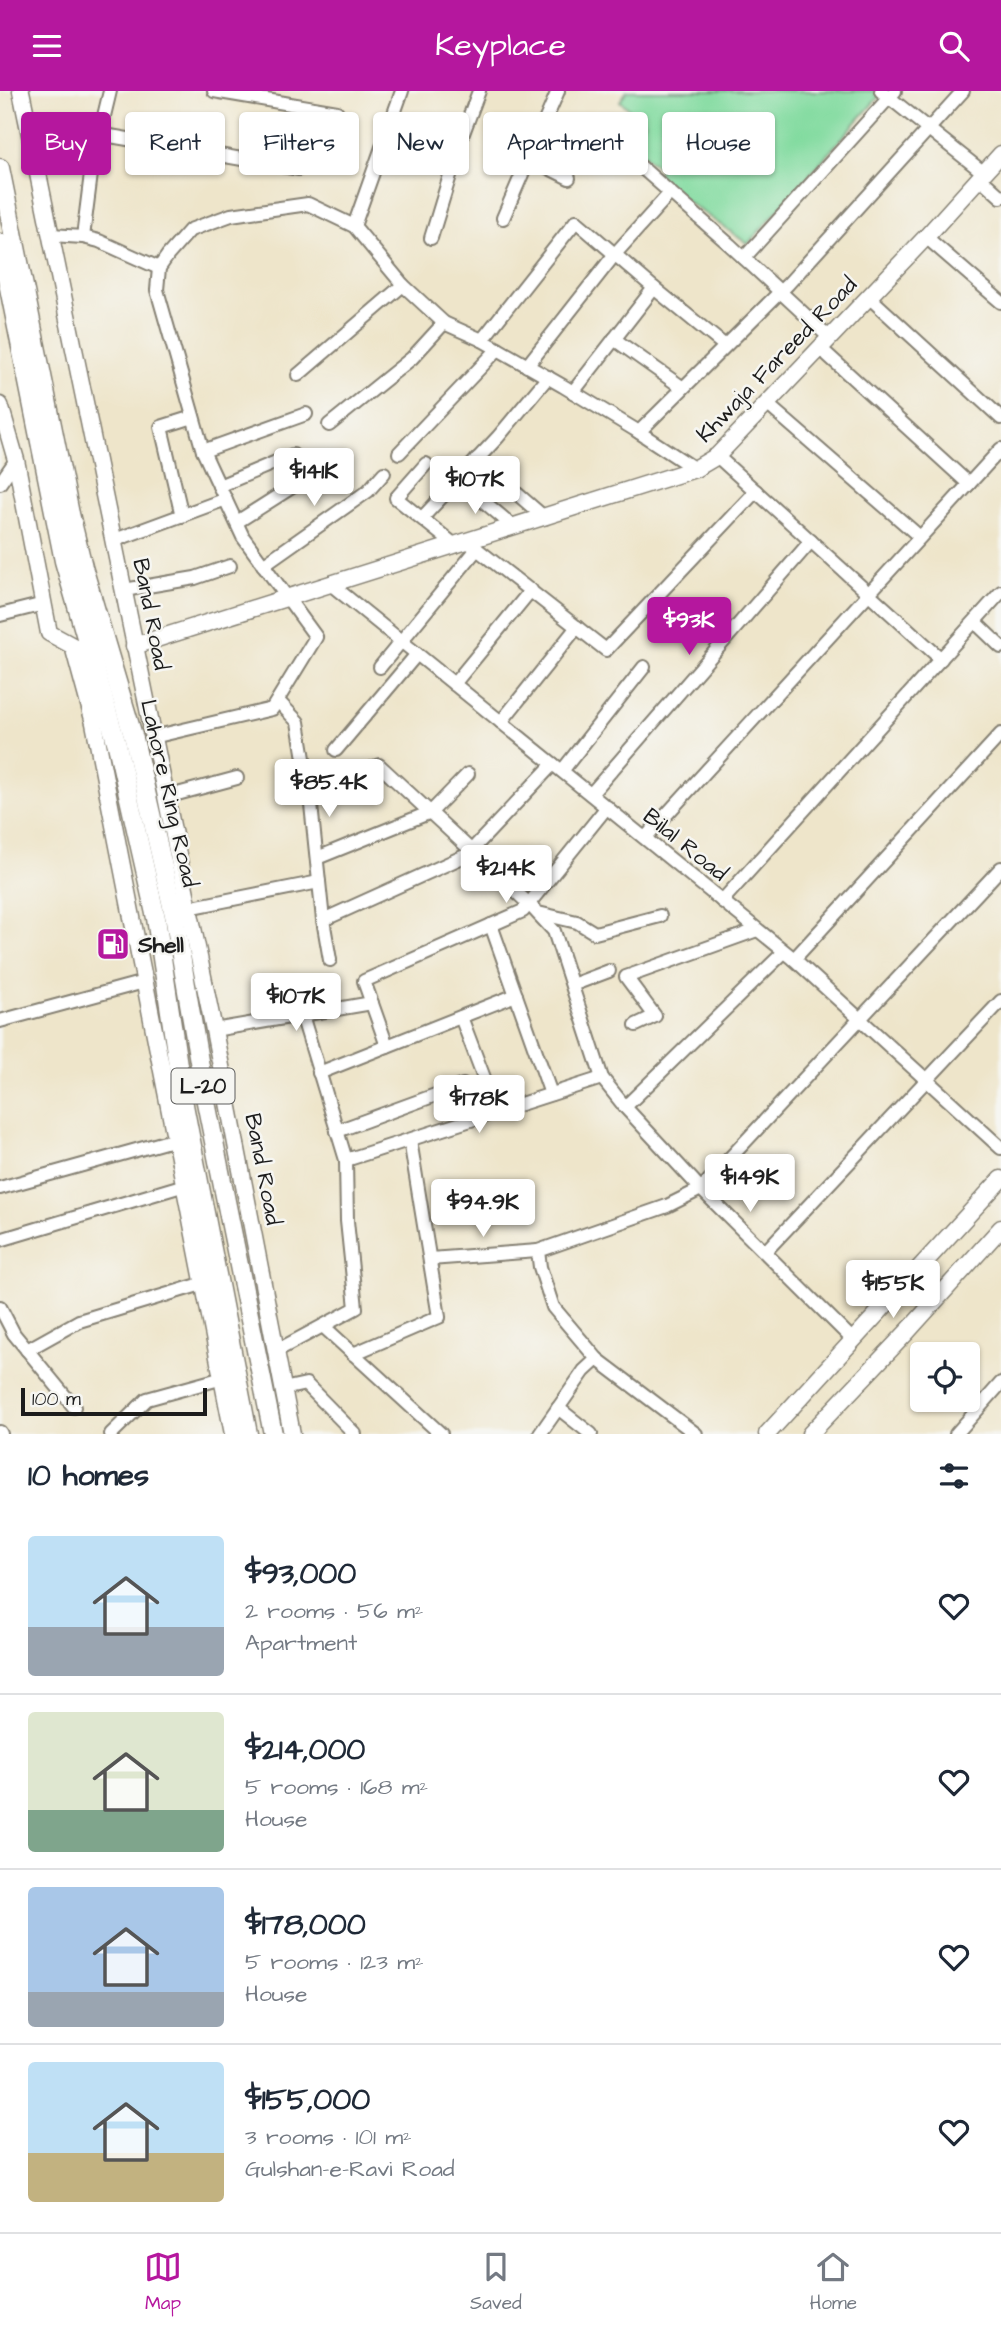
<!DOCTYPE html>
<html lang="en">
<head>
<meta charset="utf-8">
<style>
	body { margin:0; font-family:"Architects Daughter",sans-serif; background:#f6f6f7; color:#1f2937; height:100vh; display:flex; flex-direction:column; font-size:26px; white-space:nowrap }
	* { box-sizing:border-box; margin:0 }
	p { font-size:23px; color:#747a83 }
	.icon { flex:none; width:38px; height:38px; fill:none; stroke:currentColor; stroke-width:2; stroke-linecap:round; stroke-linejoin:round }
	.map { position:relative; height:1343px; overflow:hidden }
	.drawer { display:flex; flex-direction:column; background:#fff; flex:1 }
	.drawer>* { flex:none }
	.top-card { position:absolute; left:21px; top:21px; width:959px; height:63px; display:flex; gap:14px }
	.buttons { position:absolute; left:910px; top:1251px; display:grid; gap:14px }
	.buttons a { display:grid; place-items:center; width:70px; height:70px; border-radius:7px; background:#fff; box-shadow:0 2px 5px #0004; font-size:35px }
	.scale { position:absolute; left:21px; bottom:18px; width:186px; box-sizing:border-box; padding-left:7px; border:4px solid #1c1c1c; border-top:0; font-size:19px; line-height:24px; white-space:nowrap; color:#1c1c1c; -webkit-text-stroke:5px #f6f6f2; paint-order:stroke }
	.price { position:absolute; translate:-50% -60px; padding:0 16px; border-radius:7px; background:#fff; color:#222; font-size:23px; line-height:46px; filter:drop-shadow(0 2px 4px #0008) }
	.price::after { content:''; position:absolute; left:50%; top:42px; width:21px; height:16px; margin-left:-10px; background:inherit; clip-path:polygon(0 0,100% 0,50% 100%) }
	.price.on { background:#b5179e; color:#fff }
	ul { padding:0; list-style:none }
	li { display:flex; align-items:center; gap:21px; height:175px; padding:0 28px }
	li+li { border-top:2px solid #e0e1e3 }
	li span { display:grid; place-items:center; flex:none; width:196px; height:140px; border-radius:7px; color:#555 }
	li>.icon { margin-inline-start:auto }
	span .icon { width:84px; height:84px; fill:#fffc; stroke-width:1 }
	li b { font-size:30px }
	h2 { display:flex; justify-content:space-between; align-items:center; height:84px; padding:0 28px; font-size:30px }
	.chip { padding:0 24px; border-radius:7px; background:#fff; box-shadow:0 2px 5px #0004; font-size:24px; line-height:63px }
	.chip.on { background:#b5179e; color:#fff }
	header { display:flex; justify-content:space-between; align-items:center; height:91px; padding:0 28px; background:#b5179e; color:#fff; font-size:32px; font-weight:600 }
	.menu { display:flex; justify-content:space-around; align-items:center; height:98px; border-top:2px solid #e0e1e3; background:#fff; font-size:19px; color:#747a83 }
	.menu a { display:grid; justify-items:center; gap:4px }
	.menu .on { color:#b5179e }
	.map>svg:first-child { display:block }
	.green { fill:#83dba0; stroke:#507c5e; stroke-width:2 }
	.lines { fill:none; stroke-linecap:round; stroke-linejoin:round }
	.minor-casing { stroke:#858073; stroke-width:16 }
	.major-casing { stroke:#858073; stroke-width:19 }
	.highway-casing { stroke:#858073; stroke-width:21 }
	.minor { stroke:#fff; stroke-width:12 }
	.major { stroke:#fff; stroke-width:16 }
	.highway { stroke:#fff; stroke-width:18 }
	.labels { text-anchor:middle; stroke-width:5; stroke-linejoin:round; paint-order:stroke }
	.shield { fill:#f6f6f2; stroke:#5d5d5c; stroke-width:2 }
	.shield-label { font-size:21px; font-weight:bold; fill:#1c1c1c }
	.street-label { font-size:23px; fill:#1c1c1c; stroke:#f6f6f2 }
	.poi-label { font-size:23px; font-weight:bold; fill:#1c1c1c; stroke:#f6f6f2; text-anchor:start }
</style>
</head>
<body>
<header><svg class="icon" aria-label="menu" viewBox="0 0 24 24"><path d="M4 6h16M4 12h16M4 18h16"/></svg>Keyplace<svg class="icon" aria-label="search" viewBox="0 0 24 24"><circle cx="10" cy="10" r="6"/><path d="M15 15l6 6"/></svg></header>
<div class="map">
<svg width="1001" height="1343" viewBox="0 0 1001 1343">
	<rect width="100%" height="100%" fill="#f6f6f2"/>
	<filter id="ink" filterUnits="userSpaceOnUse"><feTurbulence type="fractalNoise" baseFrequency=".0143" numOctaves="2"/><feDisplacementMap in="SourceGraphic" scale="14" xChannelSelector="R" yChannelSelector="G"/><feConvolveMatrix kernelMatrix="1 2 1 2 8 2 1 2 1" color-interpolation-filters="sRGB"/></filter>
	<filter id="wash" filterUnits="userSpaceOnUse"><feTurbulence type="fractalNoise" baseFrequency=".00686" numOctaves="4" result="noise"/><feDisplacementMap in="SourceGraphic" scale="28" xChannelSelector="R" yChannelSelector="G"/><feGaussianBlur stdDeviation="1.57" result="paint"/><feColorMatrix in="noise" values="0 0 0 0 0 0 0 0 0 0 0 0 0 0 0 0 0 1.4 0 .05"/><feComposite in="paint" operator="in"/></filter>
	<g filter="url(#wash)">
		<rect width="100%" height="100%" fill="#eee5ca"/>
		<path class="green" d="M627,0H884L748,153L655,88L660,78L630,52L645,31L620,10Z"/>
	</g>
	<g filter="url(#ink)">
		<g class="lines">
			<defs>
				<g id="minor">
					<path d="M214,0L337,21"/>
					<path d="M881,0L984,82"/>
					<path d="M99,43L299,78"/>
					<path d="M624,61L730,154L830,247"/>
					<path d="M529,67L569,87"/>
					<path d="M980,87L1001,106"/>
					<path d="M503,127L558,0"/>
					<path d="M354,135L402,0"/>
					<path d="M51,144L83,146L99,150L159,177"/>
					<path d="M83,146L92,75L110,0"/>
					<path d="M926,146L1001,211"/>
					<path d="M431,147L462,45L479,0"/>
					<path d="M744,167L895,0"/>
					<path d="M869,206L1001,327"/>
					<path d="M614,248L683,297"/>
					<path d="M482,249L576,130L654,197"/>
					<path d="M820,257L969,393"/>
					<path d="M527,275L615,163L670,102"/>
					<path d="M298,284L403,194"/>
					<path d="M573,301L654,197L725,255"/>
					<path d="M767,313L920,446"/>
					<path d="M329,334L412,267L444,232"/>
					<path d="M639,341L788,193L963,0"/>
					<path d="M203,360L306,323"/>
					<path d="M399,362L498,258"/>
					<path d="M717,365L941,568"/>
					<path d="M477,368L545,427"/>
					<path d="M426,373L396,407L456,455"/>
					<path d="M457,388L514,436"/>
					<path d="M0,392L16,369"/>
					<path d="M219,395L293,364"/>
					<path d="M182,425L161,336L193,326"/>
					<path d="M422,427L498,346L548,286"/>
					<path d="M237,431L311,384L346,368"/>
					<path d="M115,449L226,408"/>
					<path d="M468,451L606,559L756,400"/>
					<path d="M263,474L368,400L384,382"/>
					<path d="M333,495L794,868L1001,1057"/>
					<path d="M124,499L195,487L230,475"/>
					<path d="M0,524L44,513"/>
					<path d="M975,531L1001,556"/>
					<path d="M380,576L477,458"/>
					<path d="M454,593L531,499"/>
					<path d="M278,610L298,631L310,704L323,829L330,869"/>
					<path d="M501,631L577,536"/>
					<path d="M153,646L272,618L316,546L243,446L215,386L203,360L157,199L159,177L168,164L190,139L231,124L308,113L354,135L403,194L444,232L482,249L563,295L634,338L695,378"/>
					<path d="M336,659L417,563"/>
					<path d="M562,680L644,576"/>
					<path d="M591,703L811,450"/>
					<path d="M310,704L379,674L529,813L554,840L602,987L625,1016L701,1098L854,1250"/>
					<path d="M166,706L237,687"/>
					<path d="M645,747L1001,358"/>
					<path d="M317,767L431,721L468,683"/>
					<path d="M722,810L1001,501"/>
					<path d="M188,817L319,791"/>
					<path d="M538,822L577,831L595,842L660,825"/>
					<path d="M323,829L467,764L553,673"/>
					<path d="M491,834L551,1003"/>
					<path d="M794,868L1001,643"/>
					<path d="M572,894L609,880"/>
					<path d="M461,926L497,1021"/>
					<path d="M0,930L144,891"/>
					<path d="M636,934L655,925L626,886L757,839"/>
					<path d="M214,939L372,912"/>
					<path d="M387,955L364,890L523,820L607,716"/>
					<path d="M319,982L516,904"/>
					<path d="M625,1016L784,861"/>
					<path d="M337,1040L463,994"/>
					<path d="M346,1069L602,987"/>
					<path d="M0,1097L176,1048"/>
					<path d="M0,1149L185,1094"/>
					<path d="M765,1161L1001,910"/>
					<path d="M430,1168L538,1160"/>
					<path d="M0,1216L14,1243L74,1316"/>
					<path d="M323,1235L441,1343"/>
					<path d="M27,1259L79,1230L205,1192"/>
					<path d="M276,1260L356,1217L347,1130L346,1069L302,924"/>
					<path d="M353,1263L439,1226L410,1049"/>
					<path d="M597,1268L696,1343"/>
					<path d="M283,1298L306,1293L355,1343"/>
					<path d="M558,1317L591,1343"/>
					<path d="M0,1341L1,1343"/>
					<path d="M111,1343L147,1308L223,1287"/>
					<path d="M540,1343L584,1280L597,1268L553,1216L540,1176L538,1160L667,1115L701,1098L1001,777"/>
					<path d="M956,1343L1001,1292"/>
				</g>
				<g id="major">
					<path d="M21,0L214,939L292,1343"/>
					<path d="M0,314L16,369L49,542L73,555L94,632L233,1343"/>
					<path d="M134,555L695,378L717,365L926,146L1001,63"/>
					<path d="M767,1343L1001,1088"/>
					<path d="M810,1343L908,1240L1001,1137"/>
				</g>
				<g id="highway">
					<path d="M0,77L70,423L83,476L134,648L174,824L206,1011L273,1343"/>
					<path d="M0,152L64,470L117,654L156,827L184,1014L248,1343"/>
				</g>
			</defs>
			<use href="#minor" class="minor-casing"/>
			<use href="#major" class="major-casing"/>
			<use href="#highway" class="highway-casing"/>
			<use href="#minor" class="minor"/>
			<use href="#major" class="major"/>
			<use href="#highway" class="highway"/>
		</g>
	</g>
	<defs>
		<symbol id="fuel-square" viewBox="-11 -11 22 22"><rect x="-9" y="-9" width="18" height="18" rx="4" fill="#b5179e" stroke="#f6f6f2"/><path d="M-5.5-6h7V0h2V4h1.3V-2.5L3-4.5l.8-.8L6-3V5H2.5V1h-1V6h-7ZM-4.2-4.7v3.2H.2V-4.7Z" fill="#fff"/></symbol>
	</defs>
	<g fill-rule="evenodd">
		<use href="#fuel-square" x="94" y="834" width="38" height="38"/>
	</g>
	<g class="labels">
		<rect class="shield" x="171.5" y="977.5" width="63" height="35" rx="5"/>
		<g class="shield-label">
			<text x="203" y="1002">L-20</text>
		</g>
		<g class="street-label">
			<text transform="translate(776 268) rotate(-46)" y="8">Khwaja Fareed Road</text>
			<text transform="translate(152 523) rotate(79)" y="8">Band Road</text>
			<text transform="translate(170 702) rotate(77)" y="8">Lahore Ring Road</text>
			<text transform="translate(686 753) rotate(39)" y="8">Bilal Road</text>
			<text transform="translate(264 1078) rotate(79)" y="8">Band Road</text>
		</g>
		<g class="poi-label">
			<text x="138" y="861">Shell</text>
		</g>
	</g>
</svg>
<div class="buttons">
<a><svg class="icon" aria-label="locate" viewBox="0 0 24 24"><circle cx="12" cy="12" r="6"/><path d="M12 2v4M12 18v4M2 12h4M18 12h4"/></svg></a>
</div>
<div class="scale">100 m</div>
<b class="price" style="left:314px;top:417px">$141K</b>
<b class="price" style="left:475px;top:425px">$107K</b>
<b class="price on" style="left:689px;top:566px">$93K</b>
<b class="price" style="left:329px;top:728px">$85.4K</b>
<b class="price" style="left:506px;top:814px">$214K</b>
<b class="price" style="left:296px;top:942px">$107K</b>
<b class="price" style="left:479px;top:1044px">$178K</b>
<b class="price" style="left:750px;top:1123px">$149K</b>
<b class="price" style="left:483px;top:1148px">$94.9K</b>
<b class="price" style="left:893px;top:1229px">$155K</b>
<div class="top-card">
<a class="chip on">Buy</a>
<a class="chip">Rent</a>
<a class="chip">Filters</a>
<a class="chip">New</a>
<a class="chip">Apartment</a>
<a class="chip">House</a>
</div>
</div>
<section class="drawer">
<h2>10 homes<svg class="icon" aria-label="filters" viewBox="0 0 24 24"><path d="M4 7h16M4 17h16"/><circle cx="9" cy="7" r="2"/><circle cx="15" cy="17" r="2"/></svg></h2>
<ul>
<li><span style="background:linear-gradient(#bfe0f5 65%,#9aa5b1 0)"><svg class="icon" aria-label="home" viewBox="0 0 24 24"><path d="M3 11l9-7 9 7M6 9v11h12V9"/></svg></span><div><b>$93,000</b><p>2 rooms · 56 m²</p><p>Apartment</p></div><svg class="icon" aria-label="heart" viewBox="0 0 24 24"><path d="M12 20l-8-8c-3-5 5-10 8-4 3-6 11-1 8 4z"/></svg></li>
<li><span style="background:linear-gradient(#dfe7d0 70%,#7fa58c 0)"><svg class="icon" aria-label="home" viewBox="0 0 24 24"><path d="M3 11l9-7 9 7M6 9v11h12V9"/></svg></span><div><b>$214,000</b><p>5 rooms · 168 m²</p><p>House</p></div><svg class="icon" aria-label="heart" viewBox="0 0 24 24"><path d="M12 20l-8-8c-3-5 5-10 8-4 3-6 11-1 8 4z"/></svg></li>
<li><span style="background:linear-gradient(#a9c7e8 75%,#9aa5b1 0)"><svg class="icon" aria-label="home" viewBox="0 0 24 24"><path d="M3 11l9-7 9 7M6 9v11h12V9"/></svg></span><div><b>$178,000</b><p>5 rooms · 123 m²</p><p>House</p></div><svg class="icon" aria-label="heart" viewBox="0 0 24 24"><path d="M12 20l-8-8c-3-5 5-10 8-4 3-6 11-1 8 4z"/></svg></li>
<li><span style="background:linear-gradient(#bfe0f5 65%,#c2b280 0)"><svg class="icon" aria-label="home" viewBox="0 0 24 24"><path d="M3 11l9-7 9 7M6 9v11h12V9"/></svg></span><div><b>$155,000</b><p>3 rooms · 101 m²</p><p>Gulshan-e-Ravi Road</p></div><svg class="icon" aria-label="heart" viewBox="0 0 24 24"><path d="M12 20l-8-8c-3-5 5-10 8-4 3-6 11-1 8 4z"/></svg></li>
</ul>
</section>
<nav class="menu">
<a class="on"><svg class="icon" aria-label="map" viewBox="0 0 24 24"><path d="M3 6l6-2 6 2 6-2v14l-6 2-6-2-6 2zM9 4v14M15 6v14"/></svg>Map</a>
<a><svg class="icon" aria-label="saved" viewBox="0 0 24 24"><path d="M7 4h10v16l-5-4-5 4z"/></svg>Saved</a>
<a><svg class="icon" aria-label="home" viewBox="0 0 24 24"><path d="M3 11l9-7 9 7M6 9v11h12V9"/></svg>Home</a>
</nav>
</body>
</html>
